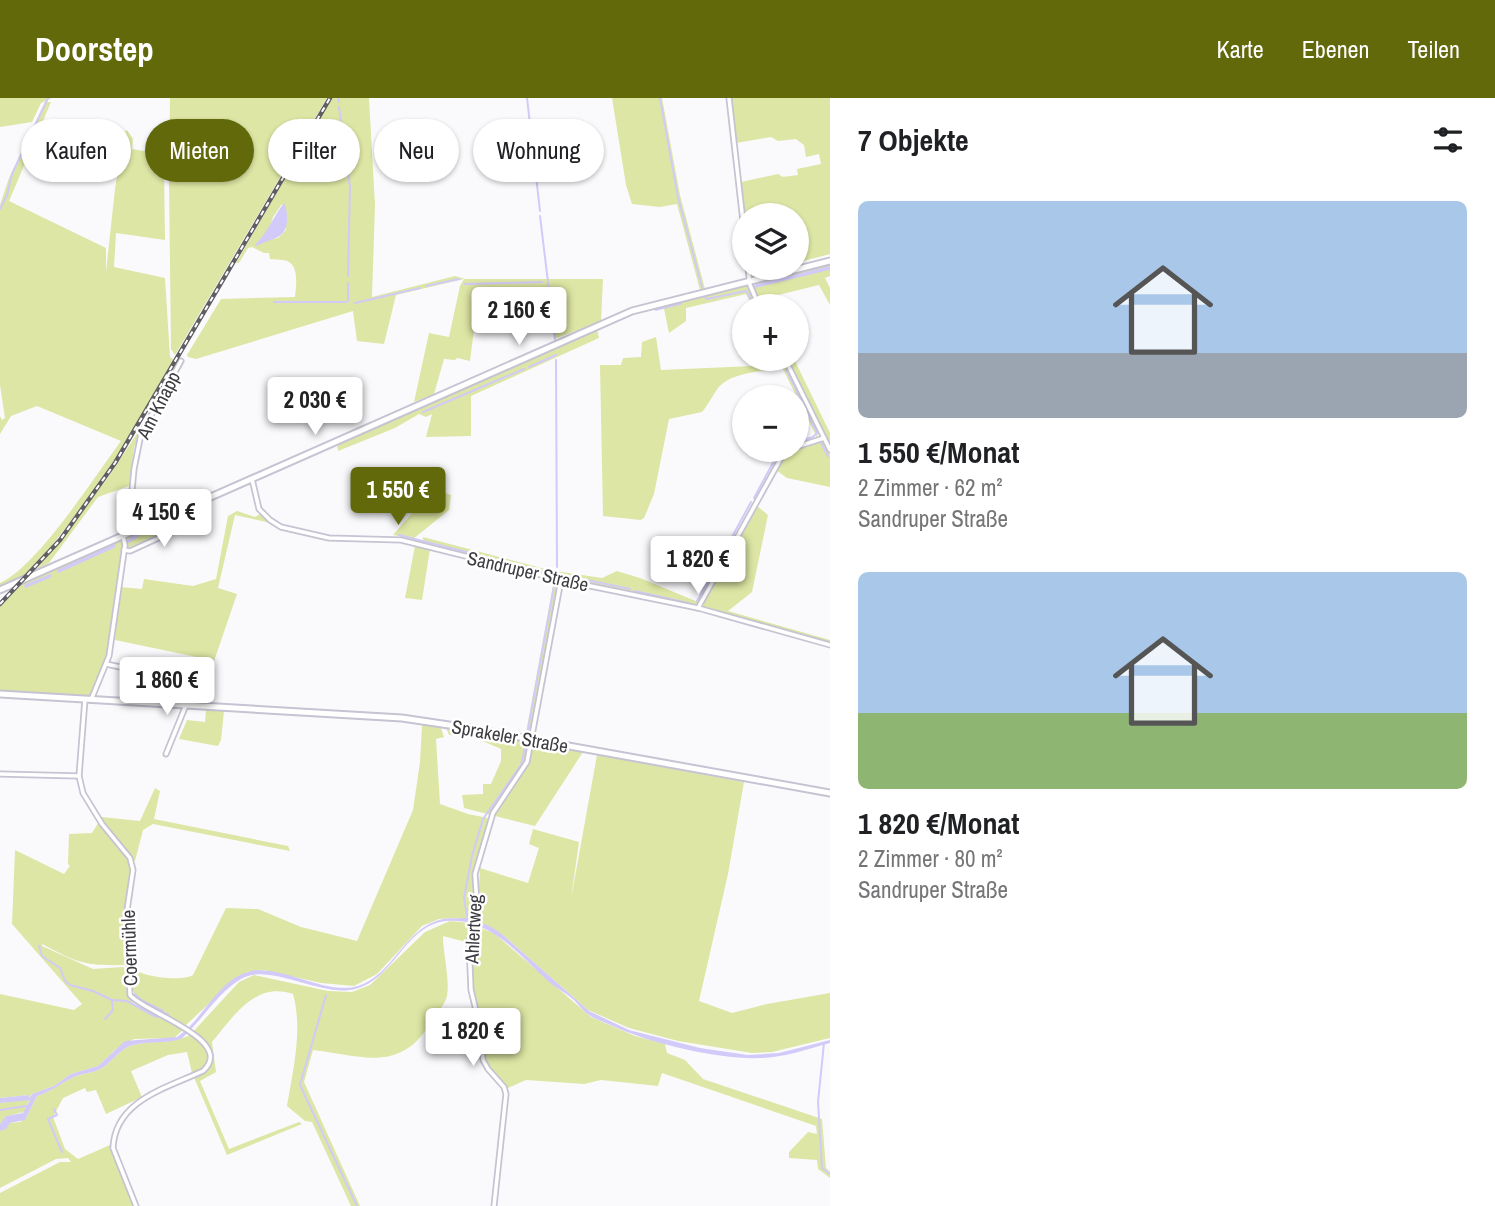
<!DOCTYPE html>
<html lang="de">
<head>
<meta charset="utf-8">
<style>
	body { margin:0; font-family:"Archivo Narrow",sans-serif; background:#f6f6f6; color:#202124; height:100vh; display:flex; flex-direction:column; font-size:26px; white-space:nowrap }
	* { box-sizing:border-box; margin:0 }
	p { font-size:23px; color:#757577 }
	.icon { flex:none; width:38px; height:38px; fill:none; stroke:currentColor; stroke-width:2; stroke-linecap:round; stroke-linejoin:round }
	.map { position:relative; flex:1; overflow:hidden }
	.panel { display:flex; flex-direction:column; background:#fff; width:665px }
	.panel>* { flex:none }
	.top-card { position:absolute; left:21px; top:21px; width:665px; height:63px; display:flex; gap:14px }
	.fabs { position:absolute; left:732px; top:105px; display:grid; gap:14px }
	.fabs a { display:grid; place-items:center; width:77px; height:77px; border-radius:50%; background:#fff; box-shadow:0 2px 5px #0004; font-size:35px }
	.price { position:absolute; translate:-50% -60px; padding:0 16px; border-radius:7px; background:#fff; color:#222; font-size:23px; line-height:46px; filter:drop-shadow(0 2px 4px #0008) }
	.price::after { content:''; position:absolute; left:50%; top:42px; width:21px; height:16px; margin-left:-10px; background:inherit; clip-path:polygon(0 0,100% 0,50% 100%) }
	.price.selected { background:#62690b; color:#fff }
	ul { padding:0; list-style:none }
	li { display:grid; align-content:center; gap:14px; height:371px; padding:0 28px }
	li span { display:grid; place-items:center; height:217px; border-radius:10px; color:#555 }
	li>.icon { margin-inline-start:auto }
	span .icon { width:126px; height:126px; fill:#fffc; stroke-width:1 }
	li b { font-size:30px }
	h2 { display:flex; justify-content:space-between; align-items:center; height:84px; padding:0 28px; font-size:30px }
	.chip { padding:0 24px; border-radius:32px; background:#fff; box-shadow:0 2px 5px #0004; font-size:24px; line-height:63px }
	.chip.selected { background:#62690b; color:#fff }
	header { display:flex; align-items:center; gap:42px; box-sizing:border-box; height:98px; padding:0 35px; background:#62690b; color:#fff }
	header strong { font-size:33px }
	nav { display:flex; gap:38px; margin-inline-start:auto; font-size:24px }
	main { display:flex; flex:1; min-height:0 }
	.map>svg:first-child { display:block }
	.green { fill:#dde6a4; fill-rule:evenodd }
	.water { fill:#d2caf8 }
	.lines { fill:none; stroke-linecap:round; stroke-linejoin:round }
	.stream { stroke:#d2caf8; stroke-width:2 }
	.canal { stroke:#d2caf8; stroke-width:3.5 }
	.minor-casing { stroke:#c6c3d2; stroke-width:7 }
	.secondary-casing { stroke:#c6c3d2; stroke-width:9 }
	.minor { stroke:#fff; stroke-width:3.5 }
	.secondary { stroke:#fff; stroke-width:5 }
	.rail-casing { stroke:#5f5e63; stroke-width:4.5 }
	.rail { stroke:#fff; stroke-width:2; stroke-dasharray:5; stroke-linecap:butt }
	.labels { text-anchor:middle; stroke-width:5; stroke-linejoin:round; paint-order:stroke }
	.street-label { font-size:19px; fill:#3d3c41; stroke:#fff }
</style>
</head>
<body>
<header>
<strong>Doorstep</strong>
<nav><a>Karte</a><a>Ebenen</a><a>Teilen</a></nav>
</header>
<main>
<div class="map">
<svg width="830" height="1108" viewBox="0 0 830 1108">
	<rect width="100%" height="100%" fill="#fafafd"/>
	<g class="green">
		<path d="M0,0H52L41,5L32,24L0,29Z"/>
		<path d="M170,0H327L175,257L171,251L169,81Z"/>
		<path d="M331,0H369L375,107L372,199L455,178L465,181H603L601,224L554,241L552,204H515L495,210L477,208L470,263L457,260L455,262L444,261L434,296L414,304L429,235L449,239L460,188L464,181L396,197L384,246L357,243L353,213L196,261L188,259L187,257L221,201L295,199C296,189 299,170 289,164C285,161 275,162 270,161L269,155H264L252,149L248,150L239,165H236ZM282,106L286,132L278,140L267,142L265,137L270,129L273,119Z"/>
		<path d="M612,0H662L680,97L705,191L700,192L677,106L660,109L632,106L626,87Z"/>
		<path d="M731,0H830V156L796,165V117H745L741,84L778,76L783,79L798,77L797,71L821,66L819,56L806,59L804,47L796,41L778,43L771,39L736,45Z"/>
		<path d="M45,4H51L9,103L106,150V174L115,91L124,34L127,32L133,41L132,51L156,55L158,70H164L165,142L116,135L114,169L165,180L170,259L174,262L106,376L45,457L26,478L0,489V485C37,469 95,378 121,343L37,308L11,318L0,336V318L2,322L5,320L0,287V107L9,80Z"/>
		<path d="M830,165V178L825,180L830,190V207L819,187L766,200L769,208H762L754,190L755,184Z"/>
		<path d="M746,186L757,208H752L746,196L686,210V223L669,235L663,206Z"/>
		<path d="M597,231L599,240L471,298V338L426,339L432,316L426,319L419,316L395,330L338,353L337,346Z"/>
		<path d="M656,239L661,272L777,267L778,270C760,274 731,274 718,290C712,298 708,307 702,314L669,321L654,396L644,420L641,422L603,418L600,267H621L623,260L641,259L642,244Z"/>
		<path d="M778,261H783L818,331L817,340Z"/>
		<path d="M788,261H794L830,335V350Z"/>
		<path d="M142,328L134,350L129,388L98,399L49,465L37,471L109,378Z"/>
		<path d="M823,343L830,357V389L787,380L776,372L787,355Z"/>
		<path d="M433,391L451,397L449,412L413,441L393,437Z"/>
		<path d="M198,407V420L128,450L126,446L128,438Z"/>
		<path d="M756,407L768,417L752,494L728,513L830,542V545L704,510V503Z"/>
		<path d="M237,413L255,419L260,416L271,425L235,417L218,490L237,496L213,566L211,562L115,542L120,489L142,491L144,481L193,488L216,481L228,418Z"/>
		<path d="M423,439L553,473L551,476L423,443Z"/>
		<path d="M119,442L123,445L106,559L90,598L0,593V509L26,482Z"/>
		<path d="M415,448L430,451L422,502L405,500Z"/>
		<path d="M555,473L602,480L617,473L640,480L698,504L695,508L554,478Z"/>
		<path d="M554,482L558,483L531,636L526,635Z"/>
		<path d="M206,612L224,613L221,642L218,648L179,641L187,622L205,624Z"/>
		<path d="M424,626L440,627L444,639L436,641L440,706L468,716L488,720L473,777V785L479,789L480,770L528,785L539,750L529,746L533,731L579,744L571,801L597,657L744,684L728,776L699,903L732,915L767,906L830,895V940L772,954L752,955L678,943L629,930L588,912L503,837L479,824L455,820L439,821L422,828L377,876L354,888L321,885L264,872L247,874L232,884L186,927L138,903L131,888L130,869C141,879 181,884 193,877L226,810L258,811L301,829L357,843L413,712L420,664L422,628Z"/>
		<path d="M446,629L583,654L535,728L464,710L462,697L483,696V686H491L501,663V651L471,638L449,637Z"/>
		<path d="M155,690L160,693L154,721L288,748L290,753L153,726L143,732L135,763H128L131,772L124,819L126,867C85,868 78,865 42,846V848L93,871L123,869L126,871V891L133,906L183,932L174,940L134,941L116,951L98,968L71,976L54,988L32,996L30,1000L29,997L0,1000V896L74,912L82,906L12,826L15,752L64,776L70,768L68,766L69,736L92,735L102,719L140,723Z"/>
		<path d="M450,823L470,825L495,836L591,919L635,938L665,946L667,955L685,962L703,981L822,1021L826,1070L830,1074V1080L818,1071L817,1062L789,1060V1054L808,1034L817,1036L816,1028L662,975L658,988L601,982L584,986L526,982L508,990L486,965L482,927L473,893L470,849L462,843L443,838C443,856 450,881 447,898C445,907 435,918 430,926C399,976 360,957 313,952L304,984L360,1108H351L312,1024L305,1023L287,1008C293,972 303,932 293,896C255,883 233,919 212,944L216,974L200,983L229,1051L299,1024L302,1026L227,1057L193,977L172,985L192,975L187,954L168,957L131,973L142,999L106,1016L96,992L87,994L85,990L63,1000L53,1019L65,1051L78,1061L110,1047L134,1108H0V1095L60,1064H71L68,1060L56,1061L0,1090V1033L10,1025L20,1024L26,1020L37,998C53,993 62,984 76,978C85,975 94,975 102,970C113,963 119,951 133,947C152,942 173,947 191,936L239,884L254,877L328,893L352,894L370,887L425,834Z"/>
		<path d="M30,1001L24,1014L7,1018L0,1026V1005Z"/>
	</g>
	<g class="water">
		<path d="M284,105C287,111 287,116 287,123C286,142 270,140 257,148L255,147C268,134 273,119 284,105Z"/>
		<path d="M467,820L490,828L503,837L589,913L629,932L700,950L748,957L779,955L830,942V945C808,951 785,959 763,960C716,962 649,945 608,926C602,923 594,921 589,917C583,913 579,907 574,902C566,895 556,890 548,883C519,857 490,819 446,823C405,827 394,882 355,891C321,900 269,864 241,881C217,895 202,923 181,941C165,946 148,943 133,947C119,951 113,963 102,970C94,975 85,975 76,978C62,984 53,993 37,998L25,1022L10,1025L6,1031L0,1033V1026L6,1018L23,1015L30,1002L0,1005V1000L29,997L30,1000L32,996L54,988L71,976L98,968L125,943L177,939C203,922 217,883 248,874C279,864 324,898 358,888C391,878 403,835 436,823C446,819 457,821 467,820Z"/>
	</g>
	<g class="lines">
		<g class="stream">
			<path d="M338,0L339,4"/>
			<path d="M527,0L540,113"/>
			<path d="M660,0L678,99L702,189"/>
			<path d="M339,9L350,89L348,178"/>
			<path d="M0,111L7,97L12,76L48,0"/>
			<path d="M540,118L555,242"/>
			<path d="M348,185V203"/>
			<path d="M465,186L542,184"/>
			<path d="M426,188L459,181"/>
			<path d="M704,198L707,201L746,193L755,208"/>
			<path d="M274,204H347"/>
			<path d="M355,205L420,190"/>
			<path d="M780,261L783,266"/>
			<path d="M556,262L557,469"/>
			<path d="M529,269L556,257"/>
			<path d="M786,271L817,335L813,339L796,344"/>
			<path d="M423,314L524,271"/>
			<path d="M821,345L828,358"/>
			<path d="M777,357L780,352"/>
			<path d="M754,400L775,361"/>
			<path d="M399,437L549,475"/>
			<path d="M635,493L688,505"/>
			<path d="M697,503L751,404"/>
			<path d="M527,636L556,477H563L630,491"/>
			<path d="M468,822L464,800L472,758L483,721L521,667L526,646"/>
			<path d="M39,848L42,858L60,870L65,883L70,887L93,893L112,902L127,903L156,919L164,915L168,916"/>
			<path d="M133,877V891"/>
			<path d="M135,896L141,902L163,913"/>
			<path d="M326,897L300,987L357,1108"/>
			<path d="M105,921L113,912L112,903"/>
			<path d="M824,945L818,1004L822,1070L830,1076"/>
			<path d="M54,1011L57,1017L48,1021L62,1054"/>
			<path d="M0,1012L26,1008"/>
		</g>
		<g class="canal">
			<path d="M756,188L830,170"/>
			<path d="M656,211L680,205"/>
			<path d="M129,443L139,436L196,412"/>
			<path d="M59,473L114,448"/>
			<path d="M26,488L50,478"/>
		</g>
		<defs>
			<g id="minor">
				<path d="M729,0L744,132"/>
				<path d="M748,170L750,187L759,208"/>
				<path d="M785,261L830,352"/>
				<path d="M796,349L824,340"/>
				<path d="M252,381L259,411L270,422L281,429L329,440L401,442L561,482L698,510L830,547"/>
				<path d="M128,435L134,371L141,336L181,263"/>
				<path d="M124,452L130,453L198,422"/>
				<path d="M698,510L785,353L788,352"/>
				<path d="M106,566L177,581L180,584"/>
				<path d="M85,601L79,678L83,695L102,726L130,760L133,772L126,819L130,897C143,914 237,942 203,973C167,990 115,1002 113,1050L136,1108"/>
				<path d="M91,602L109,558L125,447L123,438"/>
				<path d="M166,656L186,607"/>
				<path d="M0,676L79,678"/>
				<path d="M494,1108L506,996L504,989L488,971L483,962L480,929L471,892L469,845L477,807L475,776L493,715L527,664L561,482"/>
			</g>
			<g id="secondary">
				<path d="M0,492L632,213L830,163"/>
				<path d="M0,596L402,620L469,630L830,695"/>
			</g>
		</defs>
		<use href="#minor" class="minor-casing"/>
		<use href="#secondary" class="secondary-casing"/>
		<use href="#minor" class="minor"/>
		<use href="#secondary" class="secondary"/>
		<defs>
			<path id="rail" d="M0,506L60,442L115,365L330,0"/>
		</defs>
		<use href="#rail" class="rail-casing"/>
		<use href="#rail" class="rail"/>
	</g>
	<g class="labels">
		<g class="street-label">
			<text transform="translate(158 307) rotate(-63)" y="7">Am Knapp</text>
			<text transform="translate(528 473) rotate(13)" y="7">Sandruper Straße</text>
			<text transform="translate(510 638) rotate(10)" y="7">Sprakeler Straße</text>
			<text transform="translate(473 831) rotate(-87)" y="7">Ahlertweg</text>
			<text transform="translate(129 850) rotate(-92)" y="7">Coermühle</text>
		</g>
	</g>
</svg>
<div class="fabs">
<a><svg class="icon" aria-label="layers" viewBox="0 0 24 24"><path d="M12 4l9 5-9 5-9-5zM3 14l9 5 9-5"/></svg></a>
<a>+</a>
<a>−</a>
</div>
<b class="price" style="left:519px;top:249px">2 160 €</b>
<b class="price" style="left:315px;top:339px">2 030 €</b>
<b class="price selected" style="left:398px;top:429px">1 550 €</b>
<b class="price" style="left:164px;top:451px">4 150 €</b>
<b class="price" style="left:698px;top:498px">1 820 €</b>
<b class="price" style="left:167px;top:619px">1 860 €</b>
<b class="price" style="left:473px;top:970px">1 820 €</b>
<div class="top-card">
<a class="chip">Kaufen</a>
<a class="chip selected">Mieten</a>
<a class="chip">Filter</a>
<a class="chip">Neu</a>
<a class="chip">Wohnung</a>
</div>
</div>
<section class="panel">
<h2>7 Objekte<svg class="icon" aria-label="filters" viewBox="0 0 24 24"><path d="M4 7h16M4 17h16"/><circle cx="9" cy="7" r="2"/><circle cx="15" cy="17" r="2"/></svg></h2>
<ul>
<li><span style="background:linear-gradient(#a9c7e8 70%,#9aa5b1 0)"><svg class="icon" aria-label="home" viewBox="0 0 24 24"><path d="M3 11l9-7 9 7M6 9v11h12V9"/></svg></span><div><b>1 550 €/Monat</b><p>2 Zimmer · 62 m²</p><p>Sandruper Straße</p></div></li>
<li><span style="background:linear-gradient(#a9c7e8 65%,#8fb573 0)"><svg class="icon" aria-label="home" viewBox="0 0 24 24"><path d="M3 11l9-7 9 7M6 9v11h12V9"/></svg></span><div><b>1 820 €/Monat</b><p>2 Zimmer · 80 m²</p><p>Sandruper Straße</p></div></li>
</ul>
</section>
</main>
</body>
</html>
